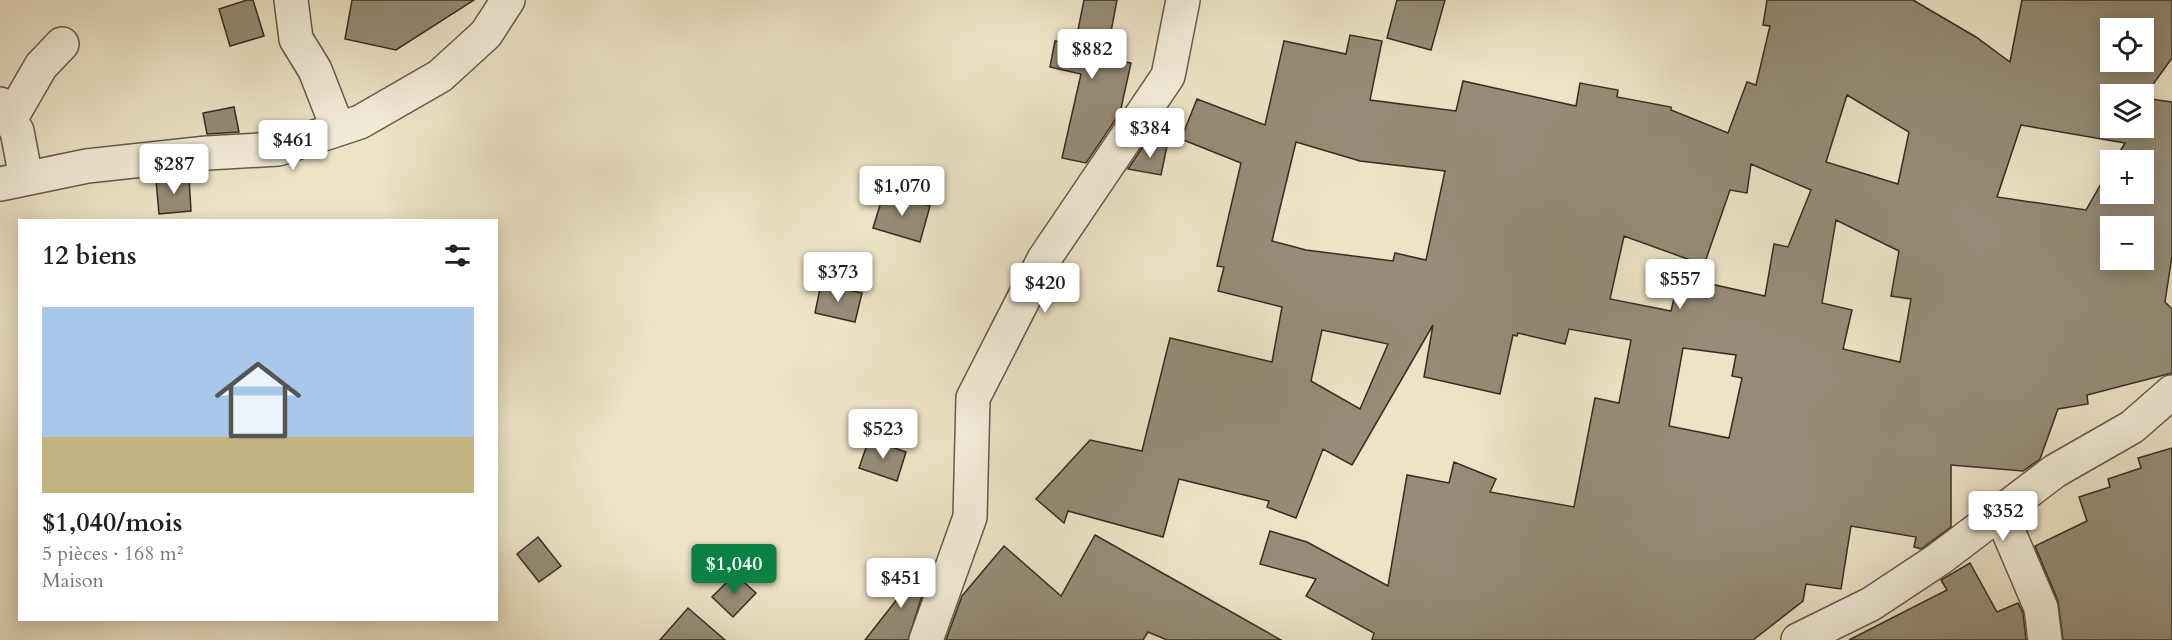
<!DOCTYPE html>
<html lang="fr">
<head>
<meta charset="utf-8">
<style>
	body { margin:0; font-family:Cardo,serif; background:#f2f2f2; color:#202124; height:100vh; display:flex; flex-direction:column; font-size:22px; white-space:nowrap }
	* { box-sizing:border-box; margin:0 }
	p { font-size:20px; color:#757577 }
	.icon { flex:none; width:33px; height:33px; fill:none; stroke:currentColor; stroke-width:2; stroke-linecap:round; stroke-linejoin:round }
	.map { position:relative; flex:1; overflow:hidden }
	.side { position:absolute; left:18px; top:219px; width:480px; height:402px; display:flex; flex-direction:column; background:#fff; border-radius:0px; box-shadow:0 3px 15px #0003 }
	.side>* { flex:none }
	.buttons { position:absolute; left:2100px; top:18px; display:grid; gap:12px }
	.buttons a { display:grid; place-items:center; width:54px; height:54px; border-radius:0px; background:#fff; box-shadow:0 3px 15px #0003; font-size:30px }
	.price { position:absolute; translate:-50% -51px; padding:0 14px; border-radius:6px; background:#fff; color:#222; font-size:20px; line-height:39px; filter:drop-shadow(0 2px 3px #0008) }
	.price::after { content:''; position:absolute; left:50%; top:36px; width:18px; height:14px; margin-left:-9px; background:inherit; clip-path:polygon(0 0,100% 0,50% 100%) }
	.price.current { background:#0b8043; color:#fff }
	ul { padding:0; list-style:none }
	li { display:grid; align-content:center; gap:12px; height:318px; padding:0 24px }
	li span { display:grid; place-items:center; height:186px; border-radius:0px; color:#555 }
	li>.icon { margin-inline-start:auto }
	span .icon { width:108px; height:108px; fill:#fffc; stroke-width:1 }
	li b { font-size:26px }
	h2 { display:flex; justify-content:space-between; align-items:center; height:72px; padding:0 24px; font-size:26px }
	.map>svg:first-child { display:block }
	.building { fill:#968c77; stroke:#382d21; stroke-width:1.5; fill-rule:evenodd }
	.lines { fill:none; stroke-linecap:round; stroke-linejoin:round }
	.street-casing { stroke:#655a4a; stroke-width:36 }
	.street { stroke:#f3edda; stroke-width:33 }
</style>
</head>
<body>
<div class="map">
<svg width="2172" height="640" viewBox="0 0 2172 640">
	<rect width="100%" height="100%" fill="#ede3c6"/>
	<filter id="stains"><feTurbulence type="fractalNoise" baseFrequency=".00333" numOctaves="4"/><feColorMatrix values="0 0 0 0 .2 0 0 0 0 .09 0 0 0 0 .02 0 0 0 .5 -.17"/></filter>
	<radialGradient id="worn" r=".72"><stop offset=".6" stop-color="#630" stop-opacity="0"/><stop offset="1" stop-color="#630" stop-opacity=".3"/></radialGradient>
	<g class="building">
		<path d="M247,0H253L264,36L230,46L219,9Z"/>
		<path d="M352,0H474L396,50L345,39Z"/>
		<path d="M1084,0H1117L1106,58L1131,63L1120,113L1086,163L1062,158L1081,74L1050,67L1055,41L1075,45Z"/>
		<path d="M1397,0H1445L1431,50L1387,38Z"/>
		<path d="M1767,0H1913L1976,37L2010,62L2022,0H2172V58L2144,97V94H2110V128H2144V98L2172,102V256L2165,302L2172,309V373L2087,395L2088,404L2058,409L2040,459L2023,471L1951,465V527L1921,549L1914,547L1916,537L1851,526L1841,589L1806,584L1803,601L1753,640H1372L1374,633L1306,596L1316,579L1260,564L1270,531L1307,542L1388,586L1407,475L1449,483L1454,462L1496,479L1490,492L1574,507L1595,398L1619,403L1631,340L1569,329L1565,344L1518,333L1517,336L1513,335L1500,394L1424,377L1433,325L1352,465L1323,449L1296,518L1267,507L1269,501L1179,479L1163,537L1068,511L1064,523L1036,499L1090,440L1142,451L1170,338L1272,362L1282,307L1218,291L1224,267L1217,266L1241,163L1181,139L1197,99L1265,125L1284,41L1346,54L1350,35L1382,41L1370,100L1456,111L1463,81L1576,106L1580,83L1618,90L1617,97L1671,107V110L1728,133L1747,82L1756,85L1770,26L1763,25ZM2110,28H2144V62H2110ZM1847,95L1909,132L1898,184L1826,162ZM2021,125L2125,143L2115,160H2144V194H2110V168L2086,210L1997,197ZM1296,142L1360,161L1445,171L1426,260L1395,253L1393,261L1306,250L1272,241ZM1751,164L1811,190L1788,247L1774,244L1765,296L1679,277L1671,311L1610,299L1624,236L1704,265L1730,190L1747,193ZM1836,220L1899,251L1891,296L1911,299L1900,362L1843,349L1852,310L1822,303ZM2110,226H2144V260H2110ZM1322,330L1388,344L1360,409L1311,381ZM1683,348L1736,355L1732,376L1742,378L1729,438L1669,426Z"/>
		<path d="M234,107L239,132L207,134L203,113Z"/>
		<path d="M1146,142L1167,146L1161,175L1128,169Z"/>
		<path d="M189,177L191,211L159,214L156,180Z"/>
		<path d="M884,192L930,206L920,242L873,228Z"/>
		<path d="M821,284L862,293L855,322L815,313Z"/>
		<path d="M869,439L906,452L897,481L859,468Z"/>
		<path d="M2172,448V640H2063L2058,601L2035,546L2087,521L2079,497L2110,487L2108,479L2141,468L2138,458Z"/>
		<path d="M1095,535L1166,575L1281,640H1167L1148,632L1143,640H946L962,596L1004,546L1061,596Z"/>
		<path d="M538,537L561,566L539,582L517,554Z"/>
		<path d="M1970,563L1997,612L2018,603L2023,613L2026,640H1849L1947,590L1941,580Z"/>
		<path d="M903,569L927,580L908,640H865L898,598L890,595Z"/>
		<path d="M735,574L756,593L733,617L712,597Z"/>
		<path d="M688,608L725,640H660Z"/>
	</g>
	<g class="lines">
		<defs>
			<g id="street">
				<path d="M291,0L296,39L315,70L338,129"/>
				<path d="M0,104L17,131L26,178"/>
				<path d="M11,118L41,66L62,44"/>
				<path d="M0,184L87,166L207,153L278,149L360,122L440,76L486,34L508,0"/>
				<path d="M2000,512L2041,608L2045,640"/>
				<path d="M926,640L970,517L973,398L1044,259L1168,76L1183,0"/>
				<path d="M1798,640L1871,604L1939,559L2055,471L2132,427L2172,392"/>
			</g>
		</defs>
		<use href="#street" class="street-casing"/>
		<use href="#street" class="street"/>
	</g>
	<rect width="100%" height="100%" filter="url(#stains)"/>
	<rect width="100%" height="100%" fill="url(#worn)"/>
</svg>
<div class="buttons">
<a><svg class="icon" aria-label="locate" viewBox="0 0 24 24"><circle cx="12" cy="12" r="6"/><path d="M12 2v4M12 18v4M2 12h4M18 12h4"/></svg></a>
<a><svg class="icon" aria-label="layers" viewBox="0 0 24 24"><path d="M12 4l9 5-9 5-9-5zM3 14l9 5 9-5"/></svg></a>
<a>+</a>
<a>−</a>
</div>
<b class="price" style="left:1092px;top:80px">$882</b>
<b class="price" style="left:1150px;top:159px">$384</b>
<b class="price" style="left:293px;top:171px">$461</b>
<b class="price" style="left:174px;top:195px">$287</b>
<b class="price" style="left:902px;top:217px">$1,070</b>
<b class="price" style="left:838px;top:303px">$373</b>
<b class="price" style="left:1680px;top:310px">$557</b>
<b class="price" style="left:1045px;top:314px">$420</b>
<b class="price" style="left:883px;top:460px">$523</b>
<b class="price" style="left:2003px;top:542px">$352</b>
<b class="price current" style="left:734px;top:595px">$1,040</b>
<b class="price" style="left:901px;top:609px">$451</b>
<section class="side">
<h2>12 biens<svg class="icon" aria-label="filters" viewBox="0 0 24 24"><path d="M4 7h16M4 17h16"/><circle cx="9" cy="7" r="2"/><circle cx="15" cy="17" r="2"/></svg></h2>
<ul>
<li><span style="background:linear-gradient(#a9c7e8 70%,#c2b280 0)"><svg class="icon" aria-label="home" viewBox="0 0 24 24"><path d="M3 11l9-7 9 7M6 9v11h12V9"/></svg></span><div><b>$1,040/mois</b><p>5 pièces · 168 m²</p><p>Maison</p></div></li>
</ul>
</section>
</div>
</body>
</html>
